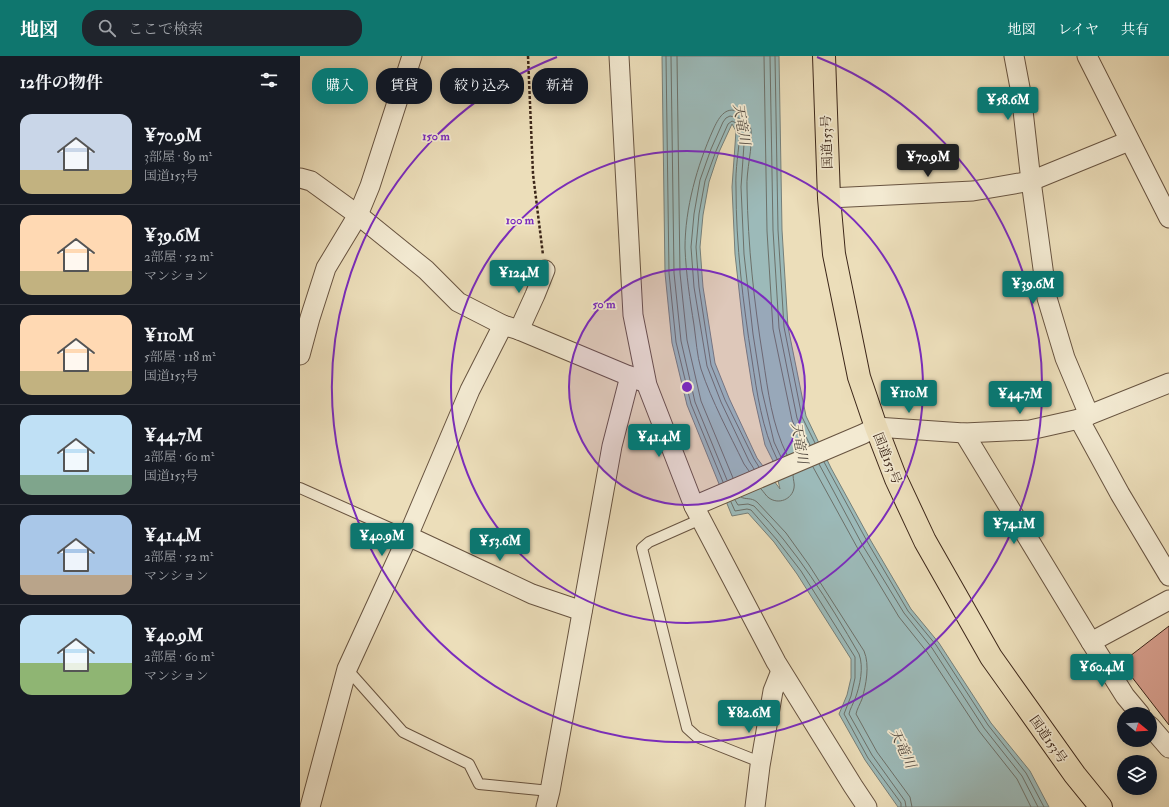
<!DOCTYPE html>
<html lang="ja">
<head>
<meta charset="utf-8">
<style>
	body { margin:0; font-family:"IM FELL Double Pica","Noto Serif JP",serif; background:#20242c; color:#f1f3f6; height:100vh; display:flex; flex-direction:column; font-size:15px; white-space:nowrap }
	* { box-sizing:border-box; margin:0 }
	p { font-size:13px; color:#9ea1a6 }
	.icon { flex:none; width:22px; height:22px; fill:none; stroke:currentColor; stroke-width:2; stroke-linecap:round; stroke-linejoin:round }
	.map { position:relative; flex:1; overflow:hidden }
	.side { display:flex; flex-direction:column; background:#171b24; width:300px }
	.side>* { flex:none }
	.banner { position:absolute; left:12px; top:12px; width:380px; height:36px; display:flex; gap:8px }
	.needle { width:26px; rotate:108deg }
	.buttons { position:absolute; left:817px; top:651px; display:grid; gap:8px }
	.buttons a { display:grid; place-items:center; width:40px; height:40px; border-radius:50%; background:#171b24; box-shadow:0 2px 10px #0003; font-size:20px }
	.price { position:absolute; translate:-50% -34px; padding:0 9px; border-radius:4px; background:#0f766e; color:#fff; font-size:13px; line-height:26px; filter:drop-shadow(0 1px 2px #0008) }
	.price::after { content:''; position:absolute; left:50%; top:24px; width:12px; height:9px; margin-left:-6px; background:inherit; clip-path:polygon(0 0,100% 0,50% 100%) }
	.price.on { background:#222; color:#fff }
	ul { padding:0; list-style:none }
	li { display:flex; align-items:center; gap:12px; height:100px; padding:0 20px }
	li+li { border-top:1px solid #363941 }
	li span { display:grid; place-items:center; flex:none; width:112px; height:80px; border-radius:12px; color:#555 }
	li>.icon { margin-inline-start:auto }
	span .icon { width:48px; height:48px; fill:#fffc; stroke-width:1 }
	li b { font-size:17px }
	h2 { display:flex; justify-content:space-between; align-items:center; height:48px; padding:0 20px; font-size:17px }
	.chip { padding:0 14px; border-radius:16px; background:#171b24; box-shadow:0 2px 10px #0003; font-size:14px; line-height:36px }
	.chip.on { background:#0f766e; color:#fff }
	header { display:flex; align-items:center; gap:24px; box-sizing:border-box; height:56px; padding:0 20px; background:#0f766e; color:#fff }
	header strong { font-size:19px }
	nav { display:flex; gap:22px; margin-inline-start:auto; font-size:14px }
	.search { width:280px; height:36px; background:#20242c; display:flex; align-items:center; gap:10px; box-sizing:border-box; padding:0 14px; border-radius:16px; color:#9ea1a6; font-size:15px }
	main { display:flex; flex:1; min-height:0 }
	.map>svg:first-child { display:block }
	.water { fill:#9cbab9; stroke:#767f79; fill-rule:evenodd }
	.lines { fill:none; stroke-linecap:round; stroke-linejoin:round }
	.shore { stroke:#6c7069; stroke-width:1 }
	.building { fill:#d49c8a; stroke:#3c2619 }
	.lane-casing { stroke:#685441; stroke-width:12 }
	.street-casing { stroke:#685441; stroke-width:21 }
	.highway-casing { stroke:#3c2619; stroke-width:24 }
	.path { stroke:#3c2619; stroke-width:2.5; stroke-dasharray:3 2; stroke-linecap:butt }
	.lane { stroke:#f3ead2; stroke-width:10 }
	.street { stroke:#f3ead2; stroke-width:19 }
	.highway { stroke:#ecdeba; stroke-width:22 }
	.ring { fill:none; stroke:#7b2cbf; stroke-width:2 }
	.labels { text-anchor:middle; stroke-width:3.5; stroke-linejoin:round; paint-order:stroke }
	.street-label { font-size:13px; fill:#3c2619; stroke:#f3ead2 }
	.water-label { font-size:14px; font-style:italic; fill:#544b41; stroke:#f3ead2 }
	.centre { fill:#7b2cbf; stroke:#f3ead2; stroke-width:2 }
	.ring-label { font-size:12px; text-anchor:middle; font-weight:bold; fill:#7b2cbf; stroke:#f3ead2; stroke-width:3.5; stroke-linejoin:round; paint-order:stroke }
</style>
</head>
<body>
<header>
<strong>地図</strong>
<div class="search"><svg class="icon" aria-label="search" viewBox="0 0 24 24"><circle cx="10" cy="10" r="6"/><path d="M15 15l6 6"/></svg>ここで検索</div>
<nav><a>地図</a><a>レイヤ</a><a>共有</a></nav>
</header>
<main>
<section class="side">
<h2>12件の物件<svg class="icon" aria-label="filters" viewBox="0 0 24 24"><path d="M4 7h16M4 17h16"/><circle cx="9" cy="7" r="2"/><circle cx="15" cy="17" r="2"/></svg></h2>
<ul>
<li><span style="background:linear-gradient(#c9d6e8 70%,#c2b280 0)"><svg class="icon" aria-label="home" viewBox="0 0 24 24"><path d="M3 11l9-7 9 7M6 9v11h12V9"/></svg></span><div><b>¥70.9M</b><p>3部屋 · 89 m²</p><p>国道153号</p></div></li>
<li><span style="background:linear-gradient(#ffd9b3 70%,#c2b280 0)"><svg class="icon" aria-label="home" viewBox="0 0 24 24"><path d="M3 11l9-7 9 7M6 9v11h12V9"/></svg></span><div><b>¥39.6M</b><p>2部屋 · 52 m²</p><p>マンション</p></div></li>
<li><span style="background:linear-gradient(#ffd9b3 70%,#c2b280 0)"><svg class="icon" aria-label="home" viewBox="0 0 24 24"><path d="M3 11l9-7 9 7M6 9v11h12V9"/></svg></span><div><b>¥110M</b><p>5部屋 · 118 m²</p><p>国道153号</p></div></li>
<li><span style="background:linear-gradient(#bfe0f5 75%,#7fa58c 0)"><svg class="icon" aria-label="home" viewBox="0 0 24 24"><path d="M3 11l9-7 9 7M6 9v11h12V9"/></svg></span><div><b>¥44.7M</b><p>2部屋 · 60 m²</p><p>国道153号</p></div></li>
<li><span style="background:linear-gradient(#a9c7e8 75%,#b9a48a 0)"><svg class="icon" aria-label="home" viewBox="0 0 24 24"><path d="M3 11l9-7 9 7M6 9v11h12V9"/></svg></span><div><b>¥41.4M</b><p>2部屋 · 52 m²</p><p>マンション</p></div></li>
<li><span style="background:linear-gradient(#bfe0f5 60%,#8fb573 0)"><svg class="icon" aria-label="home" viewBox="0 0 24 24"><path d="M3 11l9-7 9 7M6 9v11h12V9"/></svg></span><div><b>¥40.9M</b><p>2部屋 · 60 m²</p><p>マンション</p></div></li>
</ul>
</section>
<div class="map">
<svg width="869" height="751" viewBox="0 0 869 751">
	<rect width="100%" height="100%" fill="#ecdeba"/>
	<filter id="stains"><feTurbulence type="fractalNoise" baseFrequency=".005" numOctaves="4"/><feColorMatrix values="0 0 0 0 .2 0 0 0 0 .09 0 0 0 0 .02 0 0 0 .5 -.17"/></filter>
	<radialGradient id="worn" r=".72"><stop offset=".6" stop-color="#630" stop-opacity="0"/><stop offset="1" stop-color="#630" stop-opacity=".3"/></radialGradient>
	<path class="water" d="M362,0H479L482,174L488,271L506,360L531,412L571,485L611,553L639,587L691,667L730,715L749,751H598L565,704L539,658L547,639L551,622V603L497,518L474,486L448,457L432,460L387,349L372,287L365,217ZM432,68L436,75L432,131L435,198L444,279L453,336L465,389L474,407L480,433L457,402L429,342L415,307L403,231L400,191L403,159L409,126L419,96Z"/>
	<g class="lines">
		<g class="shore">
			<path d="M366,0L369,217L376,286L391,348L423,426"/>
			<path d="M371,0L374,217L381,285L395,346L427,424"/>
			<path d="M377,0L380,217L387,284L401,345L433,422"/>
			<path d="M464,0L467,175L473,273L492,364L504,392"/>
			<path d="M470,0L473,174L479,272L497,362L510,389"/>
			<path d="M475,0L478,174L484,271L502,361L515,387"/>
			<path d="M524,406L568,487L608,555L636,589L688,669L726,717L744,751"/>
			<path d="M519,408L563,490L604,557L632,592L684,672L722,720L738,751"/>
			<path d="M459,411L454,403L425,344L411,309L399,231L396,191L399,158L405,125L416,95L428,68L432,65L436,67L440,75C439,94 435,113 436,132C436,189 443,247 452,304C457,337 462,373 477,403"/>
			<path d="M513,411L558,493L599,561L627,596L679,675L717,723L731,751"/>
			<path d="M454,413L449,405L421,346L407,310L394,231L391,191L394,158L400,124L411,93L423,66L426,62L430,60L439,62L445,74L441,131L444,198L453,278L462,335L474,386L481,401"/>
			<path d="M449,415L444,408C429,377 412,346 401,313C397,300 396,283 394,269C390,244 386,218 385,192C385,152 397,110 413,74C418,63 425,49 439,56C445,59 450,67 451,74C453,93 446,113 447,133C448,190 454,246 463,302C468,335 472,369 487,399"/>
			<path d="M461,433C464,436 466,440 469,442C479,449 492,443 494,432C495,428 493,424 493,419"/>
			<path d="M441,441C445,444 451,441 457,446L486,477L509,509L564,595C570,609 566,629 562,643C560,648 557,653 556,658L577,696L610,741L612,751"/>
			<path d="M435,444L438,449L448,448L454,450C496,493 529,546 559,598C564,611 560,630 555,643C553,648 550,653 549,658L572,699L605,745L606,751"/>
			<path d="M431,446L435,455L447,453L451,454L477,484L501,515L555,601V622L551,640L544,658L568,702L601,747V751"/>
		</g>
	</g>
	<path class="building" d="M869,570V669L821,607Z"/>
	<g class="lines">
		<defs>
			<g id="lane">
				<path d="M0,432L108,480"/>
				<path d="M401,463L349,486L342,492L387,672L397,681L460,706"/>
				<path d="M47,613L103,676L169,708L179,728L250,735"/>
			</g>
			<g id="street">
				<path d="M319,0L333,259L347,329L394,450L476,606L553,730L567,751"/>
				<path d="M714,0L721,37L731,125L747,242L765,302L789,359"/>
				<path d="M787,0L869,162"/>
				<path d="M0,122L11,125L58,159L126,214L158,246L203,269L219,274L341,325"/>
				<path d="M529,142L673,135L731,125L829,85"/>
				<path d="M219,274L235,239L245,214"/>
				<path d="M0,299L10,262L26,212L58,159L70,130L112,0"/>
				<path d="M779,363L820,438L869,520"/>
				<path d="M664,377L791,586L825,640L840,658"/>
				<path d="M394,450L563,378L576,371L664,377L730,374L779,363L869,327"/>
				<path d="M108,480L232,538L282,555"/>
				<path d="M791,586L869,544"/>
				<path d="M850,670L869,692"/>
				<path d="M10,751L47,613L108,480L170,334L203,269"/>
				<path d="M246,751L250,735L312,390L330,320"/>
				<path d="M455,751L460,710L473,635L481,615"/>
			</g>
			<path id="highway" d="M524,0L529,142L534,198L559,321L576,371L596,423L625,485L691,601L775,719L801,751"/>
		</defs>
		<use href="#lane" class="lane-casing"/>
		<use href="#street" class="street-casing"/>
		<use href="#highway" class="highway-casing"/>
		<path class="path" d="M228,0L233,118L243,199"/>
		<use href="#lane" class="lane"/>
		<use href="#street" class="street"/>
		<use href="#highway" class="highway"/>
	</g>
	<circle cx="387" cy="331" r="118" fill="#7b2cbf" fill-opacity=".12"/>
	<g class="ring">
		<circle cx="387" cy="331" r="118"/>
		<circle cx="387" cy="331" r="236"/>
		<path d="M517 1A355 355 0 1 1 257 1"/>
	</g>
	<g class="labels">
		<g class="street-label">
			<text transform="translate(526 86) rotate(-92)" y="5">国道153号</text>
			<text transform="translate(588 402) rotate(68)" y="5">国道153号</text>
			<text transform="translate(749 683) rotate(55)" y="5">国道153号</text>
		</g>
		<g class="water-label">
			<text transform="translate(442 68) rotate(80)" y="5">天竜川</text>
			<text transform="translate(500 387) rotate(80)" y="5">天竜川</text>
			<text transform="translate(603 692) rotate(65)" y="5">天竜川</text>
		</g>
	</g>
	<circle cx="387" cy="331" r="6" class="centre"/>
	<g class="ring-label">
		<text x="136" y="84">150 m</text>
		<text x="220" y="168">100 m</text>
		<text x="304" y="252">50 m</text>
	</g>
	<rect width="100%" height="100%" filter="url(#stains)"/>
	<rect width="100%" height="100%" fill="url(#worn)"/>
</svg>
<div class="buttons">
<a><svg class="needle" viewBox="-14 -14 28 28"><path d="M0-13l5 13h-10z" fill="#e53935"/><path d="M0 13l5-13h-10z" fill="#9ea1a6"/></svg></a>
<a><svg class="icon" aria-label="layers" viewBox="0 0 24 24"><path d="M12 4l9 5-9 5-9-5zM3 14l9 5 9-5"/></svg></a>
</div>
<b class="price" style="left:708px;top:65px">¥58.6M</b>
<b class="price on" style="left:628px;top:122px">¥70.9M</b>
<b class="price" style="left:219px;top:238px">¥124M</b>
<b class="price" style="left:733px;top:249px">¥39.6M</b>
<b class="price" style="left:609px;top:358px">¥110M</b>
<b class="price" style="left:720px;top:359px">¥44.7M</b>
<b class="price" style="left:359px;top:402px">¥41.4M</b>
<b class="price" style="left:714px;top:489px">¥74.1M</b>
<b class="price" style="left:82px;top:501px">¥40.9M</b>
<b class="price" style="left:200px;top:506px">¥53.6M</b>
<b class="price" style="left:802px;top:632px">¥60.4M</b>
<b class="price" style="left:449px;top:678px">¥82.6M</b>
<div class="banner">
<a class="chip on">購入</a>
<a class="chip">賃貸</a>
<a class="chip">絞り込み</a>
<a class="chip">新着</a>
</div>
</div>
</main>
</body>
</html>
